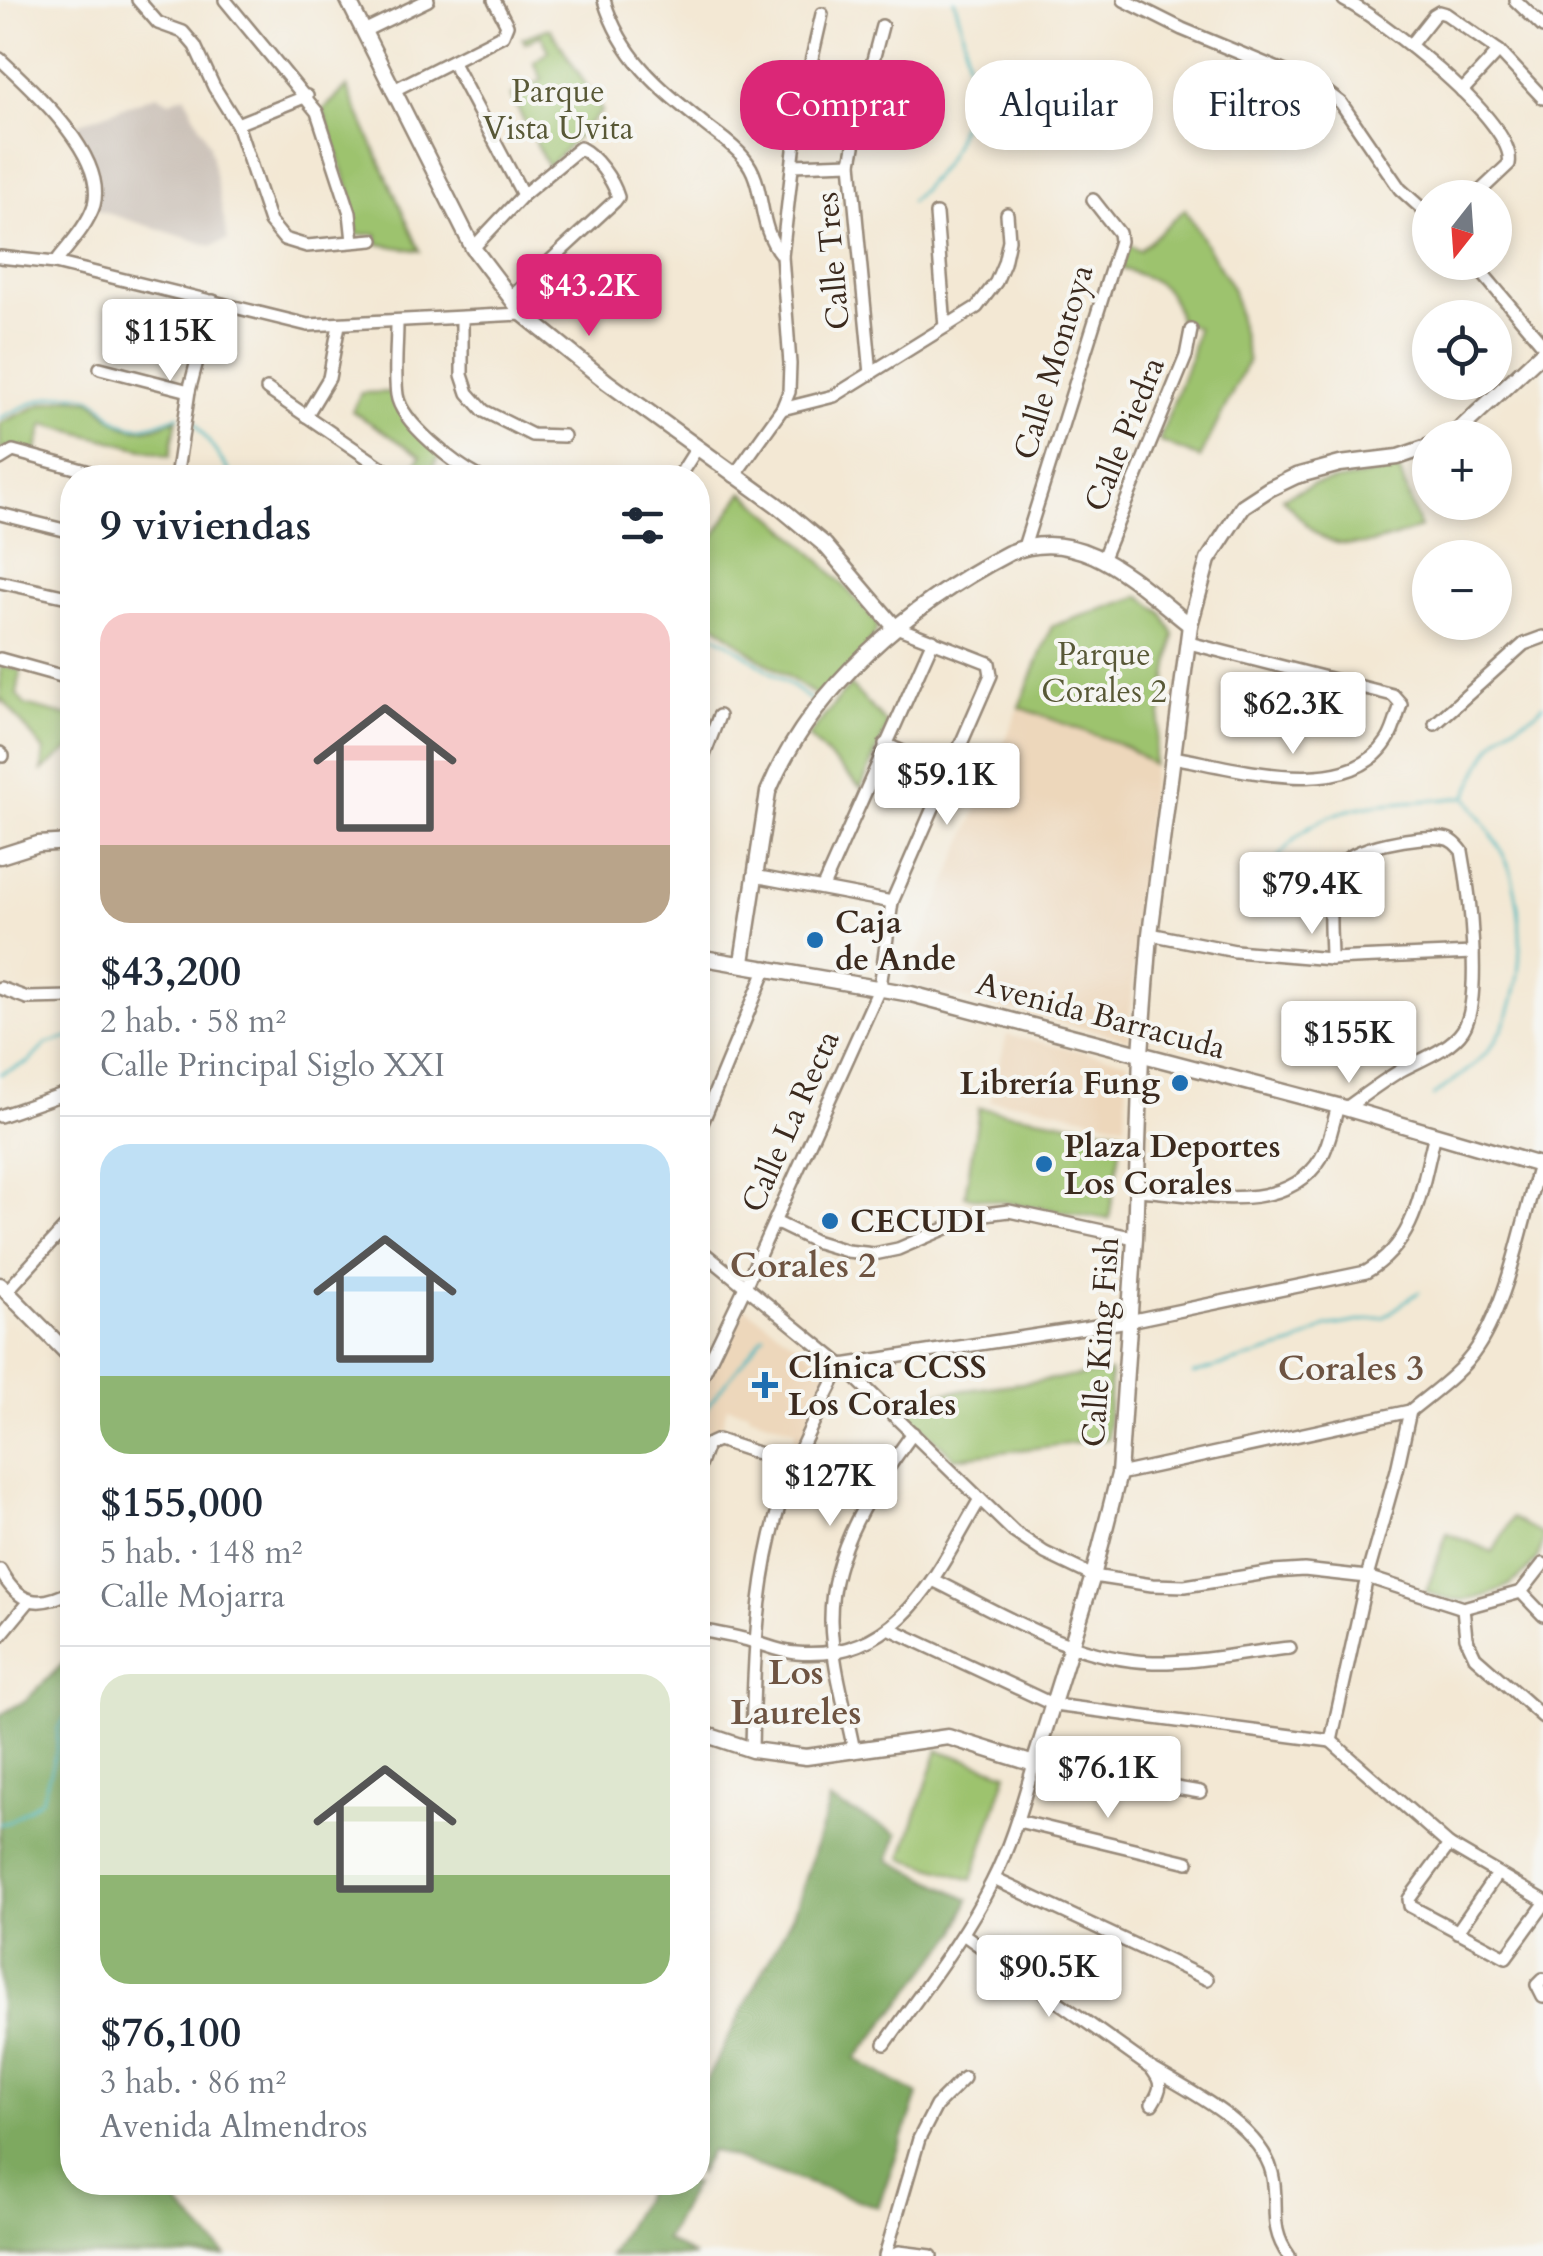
<!DOCTYPE html>
<html lang="es">
<head>
<meta charset="utf-8">
<style>
	body { margin:0; font-family:Cardo,serif; background:#f2f2f3; color:#1f2937; height:100vh; display:flex; flex-direction:column; font-size:38px; white-space:nowrap }
	* { box-sizing:border-box; margin:0 }
	p { font-size:32px; color:#747a83 }
	.icon { flex:none; width:55px; height:55px; fill:none; stroke:currentColor; stroke-width:2; stroke-linecap:round; stroke-linejoin:round }
	.map { position:relative; flex:1; overflow:hidden }
	.side { position:absolute; left:60px; top:465px; width:650px; height:1730px; display:flex; flex-direction:column; background:#fff; border-radius:40px; box-shadow:0 5px 15px #0003 }
	.side>* { flex:none }
	.guide { position:absolute; left:740px; top:60px; width:652px; height:90px; display:flex; gap:20px }
	.needle { width:65px; rotate:197deg }
	.buttons { position:absolute; left:1412px; top:180px; display:grid; gap:20px }
	.buttons a { display:grid; place-items:center; width:100px; height:100px; border-radius:50%; background:#fff; box-shadow:0 5px 15px #0003; font-size:50px }
	.price { position:absolute; translate:-50% -85px; padding:0 22px; border-radius:10px; background:#fff; color:#222; font-size:32px; line-height:65px; filter:drop-shadow(0 2px 5px #0008) }
	.price::after { content:''; position:absolute; left:50%; top:60px; width:30px; height:22px; margin-left:-15px; background:inherit; clip-path:polygon(0 0,100% 0,50% 100%) }
	.price.active { background:#db2777; color:#fff }
	ul { padding:0; list-style:none }
	li { display:grid; align-content:center; gap:20px; height:530px; padding:0 40px }
	li+li { border-top:2px solid #e0e1e3 }
	li span { display:grid; place-items:center; height:310px; border-radius:30px; color:#555 }
	li>.icon { margin-inline-start:auto }
	span .icon { width:180px; height:180px; fill:#fffc; stroke-width:1 }
	li b { font-size:42px }
	h2 { display:flex; justify-content:space-between; align-items:center; height:120px; padding:0 40px; font-size:42px }
	.pill { padding:0 35px; border-radius:40px; background:#fff; box-shadow:0 5px 15px #0003; font-size:35px; line-height:90px }
	.pill.active { background:#db2777; color:#fff }
	.map>svg:first-child { display:block }
	.built { fill:#edd7bb; fill-rule:evenodd }
	.industrial { fill:#ccc2b9 }
	.green { fill:#9dc36e; stroke:#6c7646; stroke-width:2.5 }
	.forest { fill:#7ea961; stroke:#5c6a40; stroke-width:2.5 }
	.lines { fill:none; stroke-linecap:round; stroke-linejoin:round }
	.stream { stroke:#48b7be; stroke-width:2.5 }
	.minor-casing { stroke:#978979; stroke-width:16 }
	.tertiary-casing { stroke:#978979; stroke-width:19 }
	.minor { stroke:#fff; stroke-width:11 }
	.tertiary { stroke:#fff; stroke-width:14 }
	.poi-dot { fill:#1f6fb2; stroke:#f6f6f2; stroke-width:4 }
	.labels { text-anchor:middle; stroke-width:8; stroke-linejoin:round; paint-order:stroke }
	.park-label { font-size:32px; fill:#585836; stroke:#f6f6f2 }
	.street-label { font-size:32px; fill:#3b2a1e; stroke:#f6f6f2 }
	.poi-label { font-size:32px; font-weight:bold; fill:#3b2a1e; stroke:#f6f6f2; text-anchor:start }
	.neighbourhood-label { font-size:35px; font-weight:bold; fill:#6e5442; stroke:#f6f6f2 }
</style>
</head>
<body>
<div class="map">
<svg width="1543" height="2256" viewBox="0 0 1543 2256">
	<rect width="100%" height="100%" fill="#f6f6f2"/>
	<filter id="ink" filterUnits="userSpaceOnUse"><feTurbulence type="fractalNoise" baseFrequency=".01" numOctaves="2"/><feDisplacementMap in="SourceGraphic" scale="20" xChannelSelector="R" yChannelSelector="G"/><feConvolveMatrix kernelMatrix="1 2 1 2 8 2 1 2 1" color-interpolation-filters="sRGB"/></filter>
	<filter id="wash" filterUnits="userSpaceOnUse"><feTurbulence type="fractalNoise" baseFrequency=".0048" numOctaves="4" result="noise"/><feDisplacementMap in="SourceGraphic" scale="40" xChannelSelector="R" yChannelSelector="G"/><feGaussianBlur stdDeviation="2.25" result="paint"/><feColorMatrix in="noise" values="0 0 0 0 0 0 0 0 0 0 0 0 0 0 0 0 0 1.4 0 .05"/><feComposite in="paint" operator="in"/></filter>
	<g filter="url(#wash)">
		<rect width="100%" height="100%" fill="#f3e8d4"/>
		<g class="built">
			<path d="M1019,707L1127,747L1153,765L1128,1039L905,984Z"/>
			<path d="M1007,1035L1128,1061L1125,1125L1029,1103L990,1101Z"/>
			<path d="M741,1305L833,1369L792,1459L698,1427V1401ZM727,1407L749,1412V1415L796,1430L793,1444L788,1443L786,1447L745,1435L743,1438L721,1429Z"/>
		</g>
		<path class="industrial" d="M157,95L170,101L185,95L209,144L228,240L212,246L97,210V172L74,125Z"/>
		<g class="green">
			<path d="M550,28L602,111L548,167L511,96L542,80L534,62L549,51L541,35L525,43L522,38Z"/>
			<path d="M347,87L420,251L378,244L377,234L356,235L351,195L323,110Z"/>
			<path d="M1185,209L1233,290L1248,361L1200,458L1159,441L1190,358L1197,328L1179,320C1172,282 1153,280 1120,268L1129,245L1139,251Z"/>
			<path d="M395,392L440,455L427,477L409,474L421,456L352,411L361,393Z"/>
			<path d="M68,398L92,400C122,430 137,439 177,418L170,456L44,424L36,452L9,447L0,451V423L42,404Z"/>
			<path d="M1399,469L1420,528C1389,540 1345,557 1315,532C1303,523 1293,509 1282,498L1312,485Z"/>
			<path d="M743,492C794,531 836,575 877,623C878,647 836,681 820,698L752,653L698,611V553L709,544Z"/>
			<path d="M1141,596L1162,613L1174,634L1153,765L1127,747L1019,707L1052,626Z"/>
			<path d="M0,665L21,670L17,695L25,705L72,717V747L42,771L44,751L3,700L0,702Z"/>
			<path d="M850,685L888,725L861,788L808,737Z"/>
			<path d="M979,1108L1123,1131L1109,1219L965,1196Z"/>
			<path d="M1110,1372L1108,1439L954,1458L894,1399Z"/>
			<path d="M1512,1518L1543,1535C1543,1568 1503,1594 1472,1599C1456,1602 1441,1597 1426,1592L1447,1533L1493,1552Z"/>
			<path d="M938,1750L1007,1773L972,1880L902,1858Z"/>
		</g>
		<g class="forest">
			<path d="M72,1655V2182L174,2183L178,2204L226,2256H0V1715L26,1700Z"/>
			<path d="M830,1801L898,1834L889,1860L969,1899L957,1932L856,2059L918,2095L878,2207L711,2150L698,2175V2096L794,1912Z"/>
			<path d="M651,2183H694L665,2240L694,2256H609Z"/>
		</g>
		<g class="lines">
			<g class="stream">
				<path d="M910,202C922,189 937,175 946,160C975,109 972,54 954,0"/>
				<path d="M0,418C27,405 59,387 90,397C99,400 106,410 113,417C134,435 157,424 179,415"/>
				<path d="M192,418L234,478"/>
				<path d="M698,626L729,643L814,702"/>
				<path d="M1467,795C1477,775 1487,747 1504,732C1516,721 1533,719 1543,705"/>
				<path d="M1276,861C1323,793 1392,807 1464,797"/>
				<path d="M0,1074L29,1062L46,1044L72,1037"/>
				<path d="M1433,1096C1454,1080 1481,1064 1496,1040C1524,997 1525,924 1512,876C1504,849 1482,821 1466,796"/>
				<path d="M1193,1374L1296,1344L1326,1327L1384,1317L1419,1292"/>
				<path d="M698,1429L708,1405L764,1335"/>
				<path d="M0,1824L9,1822L42,1799L57,1749L58,1729L72,1707"/>
			</g>
		</g>
	</g>
	<g filter="url(#ink)">
		<g class="lines">
			<defs>
				<g id="minor">
					<path d="M138,0L158,23L183,32L195,46L214,87L237,124L270,222L284,239L307,246L373,240"/>
					<path d="M225,0L317,112L350,213L353,241"/>
					<path d="M604,0C621,57 658,87 703,123C716,134 733,144 744,158C767,185 755,224 782,256"/>
					<path d="M1124,0L1182,29L1319,86L1341,103L1400,189L1430,216"/>
					<path d="M1344,0C1380,18 1518,123 1509,164L1473,198"/>
					<path d="M1515,0L1543,27"/>
					<path d="M366,30L428,0"/>
					<path d="M1411,44L1434,15L1439,12L1446,14L1499,51L1543,98"/>
					<path d="M0,59C32,89 107,155 94,205C88,225 68,246 55,263"/>
					<path d="M453,63L523,195"/>
					<path d="M392,91L503,35L507,25L494,0"/>
					<path d="M1462,91L1499,51"/>
					<path d="M237,124L307,96"/>
					<path d="M793,165L851,163"/>
					<path d="M936,214L945,327"/>
					<path d="M473,248L523,195L580,148C596,156 613,180 618,197L615,201L510,298"/>
					<path d="M0,257L55,263L308,325L523,314"/>
					<path d="M1473,262L1543,345"/>
					<path d="M462,319V375L468,393L484,411L532,435L564,436"/>
					<path d="M397,323C397,346 394,372 397,395C401,423 456,465 481,478"/>
					<path d="M100,368L189,391"/>
					<path d="M871,374L851,163L863,98L882,26"/>
					<path d="M267,389L397,478"/>
					<path d="M782,409L834,396L977,307L996,282L1004,263L1009,240L1007,214"/>
					<path d="M306,416L329,378L339,325"/>
					<path d="M0,459L13,451L112,478"/>
					<path d="M734,476L782,409L789,392L790,364L782,256L797,124L822,14"/>
					<path d="M176,478L189,391L213,301"/>
					<path d="M678,478L697,448"/>
					<path d="M0,514L72,532"/>
					<path d="M1024,547L1120,241L1119,233L1093,200"/>
					<path d="M1103,558L1186,356L1191,330"/>
					<path d="M0,582L72,598"/>
					<path d="M0,659L72,679"/>
					<path d="M1435,724L1524,644L1543,637"/>
					<path d="M885,744L949,772"/>
					<path d="M0,753L3,756"/>
					<path d="M1173,757C1232,767 1348,803 1387,741C1394,731 1397,716 1401,704L1393,695L1189,643"/>
					<path d="M698,771L719,716"/>
					<path d="M754,876L892,902"/>
					<path d="M823,887L933,640"/>
					<path d="M1150,934L1235,951L1331,959L1473,953"/>
					<path d="M1331,959C1331,932 1325,890 1340,866C1352,846 1420,835 1443,838C1452,839 1457,845 1462,851C1469,888 1483,1000 1463,1030C1450,1050 1417,1061 1398,1072C1380,1083 1363,1096 1346,1108"/>
					<path d="M0,988L27,998L72,997"/>
					<path d="M0,1116L72,1091"/>
					<path d="M698,1133L767,967"/>
					<path d="M1137,1190C1195,1193 1285,1218 1321,1158C1330,1143 1333,1122 1338,1106"/>
					<path d="M775,1222L814,1241L847,1251L874,1254L898,1249L977,1215L1009,1211L1135,1238"/>
					<path d="M698,1248L842,1365L1014,1532L1045,1553L1093,1576L1152,1585L1185,1586L1273,1572L1304,1570L1367,1577L1463,1608L1521,1592L1543,1564"/>
					<path d="M6,1292L72,1220"/>
					<path d="M698,1385L744,1289L880,987L892,902L991,675L989,663L894,626"/>
					<path d="M698,1469L707,1445L718,1440L794,1465"/>
					<path d="M1119,1474L1410,1411C1433,1392 1461,1373 1477,1348C1508,1301 1523,1220 1539,1165"/>
					<path d="M0,1570C18,1604 38,1609 72,1591"/>
					<path d="M933,1580C1002,1614 1074,1660 1153,1662C1200,1663 1244,1652 1290,1648"/>
					<path d="M1521,1592L1543,1615"/>
					<path d="M1463,1608L1466,1638L1475,1657L1543,1717"/>
					<path d="M891,1629L1054,1705L1331,1741"/>
					<path d="M698,1630C715,1633 734,1636 751,1641C766,1645 780,1652 796,1653C900,1662 936,1574 980,1499"/>
					<path d="M0,1636L29,1601"/>
					<path d="M1331,1741L1367,1577L1397,1470L1410,1411"/>
					<path d="M1331,1741L1449,1845L1543,1900"/>
					<path d="M752,1750C754,1653 756,1553 795,1462C809,1429 826,1397 842,1365L1129,1321L1366,1272C1418,1242 1421,1187 1435,1134"/>
					<path d="M854,1751C846,1709 832,1664 831,1621C830,1549 873,1488 913,1433"/>
					<path d="M1018,1821L1188,1862"/>
					<path d="M1449,1845L1409,1899L1410,1906L1506,1957L1543,1906"/>
					<path d="M994,1879L1207,1979"/>
					<path d="M1457,1932L1497,1874"/>
					<path d="M963,1934L1151,2068C1163,2083 1162,2088 1152,2104"/>
					<path d="M1543,1979L1537,1985L1543,1997"/>
					<path d="M885,2044C922,1991 963,1940 992,1882C1011,1845 1022,1804 1034,1764L1200,1792"/>
					<path d="M1156,2071C1194,2093 1261,2128 1272,2173C1280,2205 1267,2226 1289,2256"/>
					<path d="M885,2256L919,2139L936,2106L964,2078"/>
					<path d="M892,2256L899,2252L931,2256"/>
				</g>
				<g id="tertiary">
					<path d="M348,0L473,248L523,314L607,382L777,505L825,545L894,626"/>
					<path d="M1446,438L1459,430L1543,352"/>
					<path d="M0,856L38,844L72,842"/>
					<path d="M698,957L911,994L1338,1106L1543,1166"/>
					<path d="M742,962L768,792C812,687 909,605 1009,553C1082,523 1137,584 1190,625"/>
					<path d="M0,1285L72,1358"/>
					<path d="M698,1732L752,1750L806,1757L948,1737L1034,1764L1093,1576L1119,1474L1135,1238L1141,1053L1150,934L1190,625L1208,560L1243,506L1269,489L1296,476L1340,464L1398,457L1430,446"/>
				</g>
			</defs>
			<use href="#minor" class="minor-casing"/>
			<use href="#tertiary" class="tertiary-casing"/>
			<use href="#minor" class="minor"/>
			<use href="#tertiary" class="tertiary"/>
		</g>
	</g>
	<g class="poi-dot">
		<circle cx="815" cy="940" r="10"/>
		<circle cx="1180" cy="1083" r="10"/>
		<circle cx="1044" cy="1164" r="10"/>
		<circle cx="830" cy="1221" r="10"/>
		<path d="M760 1370h10v10h10v10h-10v10h-10v-10h-10v-10h10z"/>
	</g>
	<g class="labels">
		<g class="park-label">
			<text x="558" y="102">Parque<tspan x="558" dy="37">Vista Uvita</tspan></text>
			<text x="1104" y="665">Parque<tspan x="1104" dy="37">Corales 2</tspan></text>
		</g>
		<g class="street-label">
			<text transform="translate(832 261) rotate(-95)" y="11">Calle Tres</text>
			<text transform="translate(1053 362) rotate(-73)" y="11">Calle Montoya</text>
			<text transform="translate(1124 434) rotate(-68)" y="11">Calle Piedra</text>
			<text transform="translate(1101 1015) rotate(15)" y="11">Avenida Barracuda</text>
			<text transform="translate(790 1121) rotate(-66)" y="11">Calle La Recta</text>
			<text transform="translate(1100 1342) rotate(-86)" y="11">Calle King Fish</text>
		</g>
		<g class="poi-label">
			<text x="835" y="933">Caja<tspan x="835" dy="37">de Ande</tspan></text>
			<text x="1160" y="1094" text-anchor="end">Librería Fung</text>
			<text x="1064" y="1157">Plaza Deportes<tspan x="1064" dy="37">Los Corales</tspan></text>
			<text x="850" y="1232">CECUDI</text>
			<text x="788" y="1378">Clínica CCSS<tspan x="788" dy="37">Los Corales</tspan></text>
		</g>
		<g class="neighbourhood-label">
			<text x="803" y="1277">Corales 2</text>
			<text x="1351" y="1380">Corales 3</text>
			<text x="796" y="1684">Los<tspan x="796" dy="40">Laureles</tspan></text>
		</g>
	</g>
</svg>
<div class="buttons">
<a><svg class="needle" viewBox="-14 -14 28 28"><path d="M0-13l5 13h-10z" fill="#e53935"/><path d="M0 13l5-13h-10z" fill="#747a83"/></svg></a>
<a><svg class="icon" aria-label="locate" viewBox="0 0 24 24"><circle cx="12" cy="12" r="6"/><path d="M12 2v4M12 18v4M2 12h4M18 12h4"/></svg></a>
<a>+</a>
<a>−</a>
</div>
<b class="price active" style="left:589px;top:339px">$43.2K</b>
<b class="price" style="left:170px;top:384px">$115K</b>
<b class="price" style="left:1293px;top:757px">$62.3K</b>
<b class="price" style="left:947px;top:828px">$59.1K</b>
<b class="price" style="left:1312px;top:937px">$79.4K</b>
<b class="price" style="left:1349px;top:1086px">$155K</b>
<b class="price" style="left:830px;top:1529px">$127K</b>
<b class="price" style="left:1108px;top:1821px">$76.1K</b>
<b class="price" style="left:1049px;top:2020px">$90.5K</b>
<div class="guide">
<a class="pill active">Comprar</a>
<a class="pill">Alquilar</a>
<a class="pill">Filtros</a>
</div>
<section class="side">
<h2>9 viviendas<svg class="icon" aria-label="filters" viewBox="0 0 24 24"><path d="M4 7h16M4 17h16"/><circle cx="9" cy="7" r="2"/><circle cx="15" cy="17" r="2"/></svg></h2>
<ul>
<li><span style="background:linear-gradient(#f6c9c9 75%,#b9a48a 0)"><svg class="icon" aria-label="home" viewBox="0 0 24 24"><path d="M3 11l9-7 9 7M6 9v11h12V9"/></svg></span><div><b>$43,200</b><p>2 hab. · 58 m²</p><p>Calle Principal Siglo XXI</p></div></li>
<li><span style="background:linear-gradient(#bfe0f5 75%,#8fb573 0)"><svg class="icon" aria-label="home" viewBox="0 0 24 24"><path d="M3 11l9-7 9 7M6 9v11h12V9"/></svg></span><div><b>$155,000</b><p>5 hab. · 148 m²</p><p>Calle Mojarra</p></div></li>
<li><span style="background:linear-gradient(#dfe7d0 65%,#8fb573 0)"><svg class="icon" aria-label="home" viewBox="0 0 24 24"><path d="M3 11l9-7 9 7M6 9v11h12V9"/></svg></span><div><b>$76,100</b><p>3 hab. · 86 m²</p><p>Avenida Almendros</p></div></li>
</ul>
</section>
</div>
</body>
</html>
